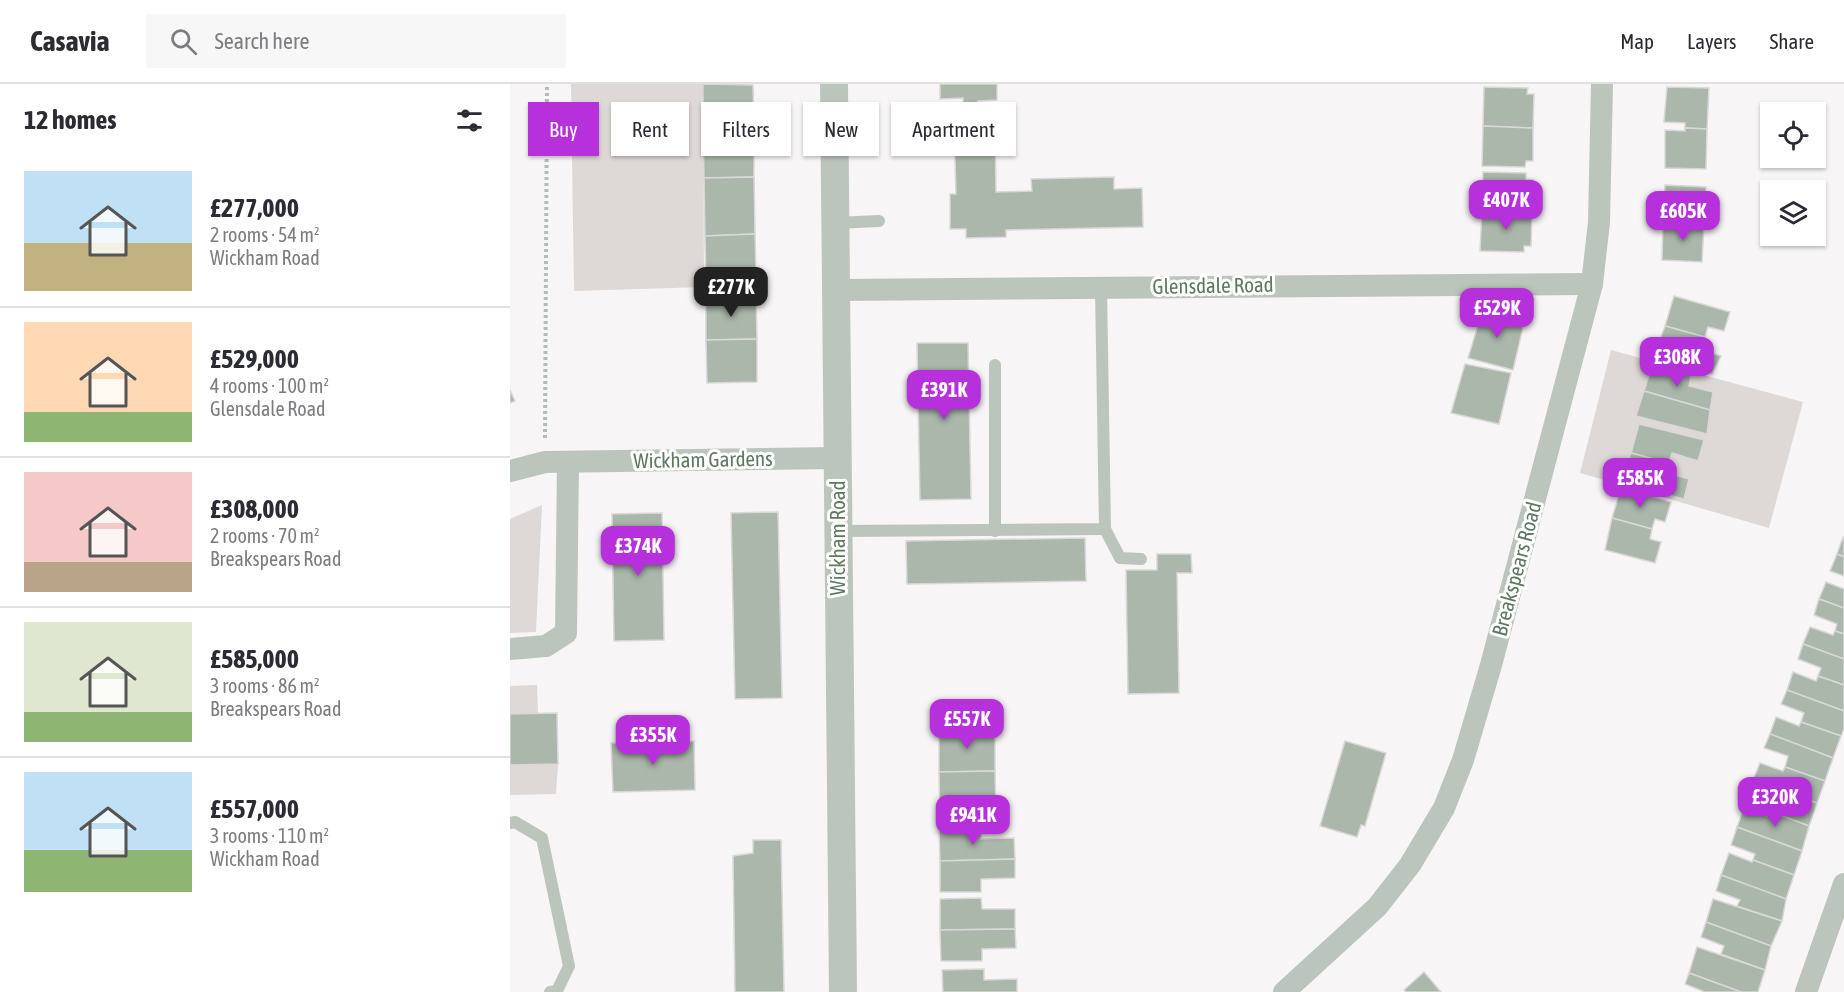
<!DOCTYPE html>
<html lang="en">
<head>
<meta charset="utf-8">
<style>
	body { margin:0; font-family:"Asap Condensed",sans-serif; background:#f7f7f7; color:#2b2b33; height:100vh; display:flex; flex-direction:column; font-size:22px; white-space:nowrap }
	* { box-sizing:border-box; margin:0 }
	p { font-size:20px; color:#7c7c81 }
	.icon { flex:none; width:33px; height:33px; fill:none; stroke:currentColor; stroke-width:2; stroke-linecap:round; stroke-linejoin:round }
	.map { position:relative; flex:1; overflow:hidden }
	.side { display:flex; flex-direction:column; background:#fff; width:510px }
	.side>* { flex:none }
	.hud { position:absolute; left:18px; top:18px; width:570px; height:54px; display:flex; gap:12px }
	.tools { position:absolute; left:1250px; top:18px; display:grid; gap:12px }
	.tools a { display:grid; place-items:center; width:66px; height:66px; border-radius:0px; background:#fff; box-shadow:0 2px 4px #0004; font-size:30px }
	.price { position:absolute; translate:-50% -51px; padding:0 14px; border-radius:12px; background:#b631dc; color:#fff; font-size:20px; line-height:39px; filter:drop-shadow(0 2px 3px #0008) }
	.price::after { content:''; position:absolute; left:50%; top:36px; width:18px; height:14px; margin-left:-9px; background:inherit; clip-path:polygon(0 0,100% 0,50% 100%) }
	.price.current { background:#222; color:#fff }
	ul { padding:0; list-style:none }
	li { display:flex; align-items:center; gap:18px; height:150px; padding:0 24px }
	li+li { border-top:2px solid #e1e1e2 }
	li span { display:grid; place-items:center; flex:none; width:168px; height:120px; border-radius:0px; color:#555 }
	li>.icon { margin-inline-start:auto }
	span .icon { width:72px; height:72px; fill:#fffc; stroke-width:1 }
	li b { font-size:26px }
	h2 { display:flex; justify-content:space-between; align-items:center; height:72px; padding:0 24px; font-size:26px }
	.chip { padding:0 21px; border-radius:0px; background:#fff; box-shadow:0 2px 4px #0004; font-size:21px; line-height:54px }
	.chip.current { background:#b631dc; color:#fff }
	header { display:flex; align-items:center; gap:36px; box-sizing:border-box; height:84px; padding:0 30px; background:#fff; border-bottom:2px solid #e1e1e2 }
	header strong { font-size:28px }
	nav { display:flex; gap:33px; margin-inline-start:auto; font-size:21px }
	.search { width:420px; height:54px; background:#f7f7f7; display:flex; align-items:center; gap:15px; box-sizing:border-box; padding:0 21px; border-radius:0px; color:#7c7c81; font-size:22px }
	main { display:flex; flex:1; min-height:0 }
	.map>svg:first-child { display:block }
	.green { fill:#ded8d6; fill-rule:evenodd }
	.building { fill:#aab7aa; stroke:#d9d7d8; stroke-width:1.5 }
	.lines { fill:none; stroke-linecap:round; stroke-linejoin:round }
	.path { stroke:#b5bcb5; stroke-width:4; stroke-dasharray:3 3; stroke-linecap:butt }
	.service { stroke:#bcc5bc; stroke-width:12 }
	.minor { stroke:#bcc5bc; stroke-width:22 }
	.tertiary { stroke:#bcc5bc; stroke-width:28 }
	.labels { text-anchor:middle; stroke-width:6; stroke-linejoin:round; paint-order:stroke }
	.street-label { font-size:21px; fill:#5f795f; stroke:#fff }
</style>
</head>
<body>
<header>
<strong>Casavia</strong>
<div class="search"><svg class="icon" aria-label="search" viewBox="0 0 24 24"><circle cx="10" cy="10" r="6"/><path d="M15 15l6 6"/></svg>Search here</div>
<nav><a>Map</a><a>Layers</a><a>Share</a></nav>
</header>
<main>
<section class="side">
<h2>12 homes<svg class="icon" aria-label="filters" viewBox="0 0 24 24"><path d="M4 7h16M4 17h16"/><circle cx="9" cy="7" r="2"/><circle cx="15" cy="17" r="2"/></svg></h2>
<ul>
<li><span style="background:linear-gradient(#bfe0f5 60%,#c2b280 0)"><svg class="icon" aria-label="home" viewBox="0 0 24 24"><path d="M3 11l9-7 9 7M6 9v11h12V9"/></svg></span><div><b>£277,000</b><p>2 rooms · 54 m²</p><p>Wickham Road</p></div></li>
<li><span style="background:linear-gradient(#ffd9b3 75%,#8fb573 0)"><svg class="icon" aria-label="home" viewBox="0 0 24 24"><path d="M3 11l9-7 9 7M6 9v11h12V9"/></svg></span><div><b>£529,000</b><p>4 rooms · 100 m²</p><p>Glensdale Road</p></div></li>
<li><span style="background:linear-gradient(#f6c9c9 75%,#b9a48a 0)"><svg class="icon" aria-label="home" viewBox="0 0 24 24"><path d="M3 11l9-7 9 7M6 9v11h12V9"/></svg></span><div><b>£308,000</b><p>2 rooms · 70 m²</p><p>Breakspears Road</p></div></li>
<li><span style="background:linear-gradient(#dfe7d0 75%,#8fb573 0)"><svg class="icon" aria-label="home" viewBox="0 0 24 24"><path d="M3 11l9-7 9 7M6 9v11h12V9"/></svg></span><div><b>£585,000</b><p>3 rooms · 86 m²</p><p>Breakspears Road</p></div></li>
<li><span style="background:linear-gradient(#bfe0f5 65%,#8fb573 0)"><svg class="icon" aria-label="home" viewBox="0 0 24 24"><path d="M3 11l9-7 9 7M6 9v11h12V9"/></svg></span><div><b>£557,000</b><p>3 rooms · 110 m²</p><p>Wickham Road</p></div></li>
</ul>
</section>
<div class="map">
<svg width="1334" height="908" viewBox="0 0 1334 908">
	<rect width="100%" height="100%" fill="#f8f5f6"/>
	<g class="green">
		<path d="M61,0H193L194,203L64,207Z"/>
		<path d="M1101,266L1293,318L1259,444L1070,389ZM1142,282L1181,292L1179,302L1203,308L1196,350Z"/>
		<path d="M32,421L26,548L0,549V435Z"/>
		<path d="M27,601L28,629L0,630V602Z"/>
		<path d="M48,680L46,710L0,711V681Z"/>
	</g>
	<g class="building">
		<path d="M193,0L243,1L244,43L193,44Z"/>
		<path d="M430,0H487V16L468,17L469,40H485L486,108L522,107L521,95L604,93V105L632,104L633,143L496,146V153L456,154V145H440V110H446L444,42H454L453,14L430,15Z"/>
		<path d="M974,3L1018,4L1017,10H1024L1023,44L973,42Z"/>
		<path d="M1157,3L1199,4L1197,45L1175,44V39L1154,38Z"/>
		<path d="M973,42L1023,44V77H1016L1015,83L972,82Z"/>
		<path d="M244,43V93L194,94L193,44Z"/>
		<path d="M1175,44L1197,45L1196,85L1155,84V46L1175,47Z"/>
		<path d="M973,88L1016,89V95L1023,96L1022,129L972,127Z"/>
		<path d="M244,93L245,150L195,152L194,94Z"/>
		<path d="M1155,101L1196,103L1194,140L1153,138Z"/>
		<path d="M972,127L1022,129L1021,162H1014V168L970,167Z"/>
		<path d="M1153,138L1194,140L1192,178L1152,176Z"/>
		<path d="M245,150L246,193L196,196L195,152Z"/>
		<path d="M246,212L247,255L196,256V213Z"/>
		<path d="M1164,212L1220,228L1214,247L1198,243L1195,253L1155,242Z"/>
		<path d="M1003,224L1000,236L1014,239L1003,286L958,274L972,228L976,230L977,225Z"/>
		<path d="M1155,242L1195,253L1191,266L1211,272L1202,290L1143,274Z"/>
		<path d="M247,255V298L197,299L196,256Z"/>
		<path d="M407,259H458L461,415L410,416Z"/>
		<path d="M955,280L1001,289L989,340L941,329Z"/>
		<path d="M1142,282L1181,292L1179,302L1203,308L1200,326L1134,307Z"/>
		<path d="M0,306L5,317L0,319Z"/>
		<path d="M1134,307L1200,326L1197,350L1126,332Z"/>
		<path d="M1129,340L1194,356L1188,377L1162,369L1159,379L1121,369Z"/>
		<path d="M1121,369L1159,379L1157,389L1179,395L1174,415L1111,399Z"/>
		<path d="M1111,404L1161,418L1155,438L1145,435L1142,445L1102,434Z"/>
		<path d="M268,428L272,614L225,615L221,429Z"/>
		<path d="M152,429L154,556L104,557L102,430Z"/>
		<path d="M1102,434L1142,445L1140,455L1151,458L1145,479L1095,466Z"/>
		<path d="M1333,453H1334V473L1327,470Z"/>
		<path d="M575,454L576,497L397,500L396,457Z"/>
		<path d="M647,470H681L682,489H667L669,609L618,610L616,486H647Z"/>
		<path d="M1327,470L1334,473V492L1320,487Z"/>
		<path d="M1316,498L1334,505V524L1309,515Z"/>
		<path d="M1309,515L1334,524V550L1325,547L1327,540L1304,531Z"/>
		<path d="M1300,543L1323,551L1325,547L1334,550V575L1293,560Z"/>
		<path d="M1293,560L1334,575V601L1308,592L1311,584L1288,575Z"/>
		<path d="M1283,588L1306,597L1308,592L1334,601V627L1277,606Z"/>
		<path d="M1277,606L1334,627V645L1331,652L1291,638L1294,629L1271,620Z"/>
		<path d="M47,629L48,680L0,681V630Z"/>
		<path d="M1266,633L1289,642L1291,638L1331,652L1323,674L1260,650Z"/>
		<path d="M485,643V687L429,688V644Z"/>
		<path d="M1260,650L1323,674L1315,697L1275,683L1278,672L1254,664Z"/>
		<path d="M184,657L185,706L103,708L101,659Z"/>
		<path d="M835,657L876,669L855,742L851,741L847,753L810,742Z"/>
		<path d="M1250,679L1273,687L1275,683L1315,697L1307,719L1243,696Z"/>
		<path d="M485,687L486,737L430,738L429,688Z"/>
		<path d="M1243,696L1307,719L1299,742L1259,727L1263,717L1238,708Z"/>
		<path d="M1234,724L1257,732L1259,727L1299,742L1292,767L1227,743Z"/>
		<path d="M1227,743L1292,767L1284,791L1243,776L1245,770L1221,761Z"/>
		<path d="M471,744V755L504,754L505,775L430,777L429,745Z"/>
		<path d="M243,756H271L274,908H225L223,772L243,769Z"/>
		<path d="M1219,769L1242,778L1243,776L1284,791L1276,815L1211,791Z"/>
		<path d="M505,775V794L471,795V808H430V777Z"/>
		<path d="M1211,791L1276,815L1272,837L1227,822L1230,816L1206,807Z"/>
		<path d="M471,814L472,825H505V845L430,846V815Z"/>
		<path d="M1203,815L1272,837L1261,862L1196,838Z"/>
		<path d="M1196,838L1261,862L1255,886L1211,870L1214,862L1191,853Z"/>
		<path d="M505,845L506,864L472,865V877H431L430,846Z"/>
		<path d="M1187,863L1255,886L1248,908H1231L1179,889Z"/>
		<path d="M474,885V896L507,895V908H433L432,886Z"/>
		<path d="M914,888L931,908H896L894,906Z"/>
		<path d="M1179,889L1231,908H1195L1175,900Z"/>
	</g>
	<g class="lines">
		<path class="path" d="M35,354L37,0"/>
		<g class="service">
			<path d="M325,139L369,137"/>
			<path d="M595,445L610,474L631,475"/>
			<path d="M329,447L595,445L591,204"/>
			<path d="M485,447V281"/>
			<path d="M0,739L5,738L32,754L59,882L47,907L40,908"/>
		</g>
		<g class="minor">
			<path d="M325,206L1082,200"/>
			<path d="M0,387L35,378L327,374"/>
			<path d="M0,565L36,562L56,549L58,378"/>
			<path d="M774,908L867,823L900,781L934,724L953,676L981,581L1082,200L1089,138L1092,0"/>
			<path d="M1296,908L1334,800"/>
		</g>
		<path class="tertiary" d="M324,0L333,908"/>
	</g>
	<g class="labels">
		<g class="street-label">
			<text transform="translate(703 202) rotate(-1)" y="7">Glensdale Road</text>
			<text transform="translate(193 376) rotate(-1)" y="7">Wickham Gardens</text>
			<text transform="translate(328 454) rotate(-90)" y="7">Wickham Road</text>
			<text transform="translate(1007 485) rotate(-75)" y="7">Breakspears Road</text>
		</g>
	</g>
</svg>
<div class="tools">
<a><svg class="icon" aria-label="locate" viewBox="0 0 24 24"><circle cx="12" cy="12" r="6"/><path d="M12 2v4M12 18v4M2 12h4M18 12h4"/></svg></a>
<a><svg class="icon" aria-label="layers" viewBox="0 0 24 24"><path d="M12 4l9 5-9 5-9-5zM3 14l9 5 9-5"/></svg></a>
</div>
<b class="price" style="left:996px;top:147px">£407K</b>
<b class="price" style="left:1173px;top:158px">£605K</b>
<b class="price current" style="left:221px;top:234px">£277K</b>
<b class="price" style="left:987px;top:255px">£529K</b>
<b class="price" style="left:1167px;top:304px">£308K</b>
<b class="price" style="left:434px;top:337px">£391K</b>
<b class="price" style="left:1130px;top:425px">£585K</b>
<b class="price" style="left:128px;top:493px">£374K</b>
<b class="price" style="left:457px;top:666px">£557K</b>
<b class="price" style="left:143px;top:682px">£355K</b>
<b class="price" style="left:1265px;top:744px">£320K</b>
<b class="price" style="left:463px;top:762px">£941K</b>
<div class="hud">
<a class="chip current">Buy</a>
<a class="chip">Rent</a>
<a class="chip">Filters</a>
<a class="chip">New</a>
<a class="chip">Apartment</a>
</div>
</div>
</main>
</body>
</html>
